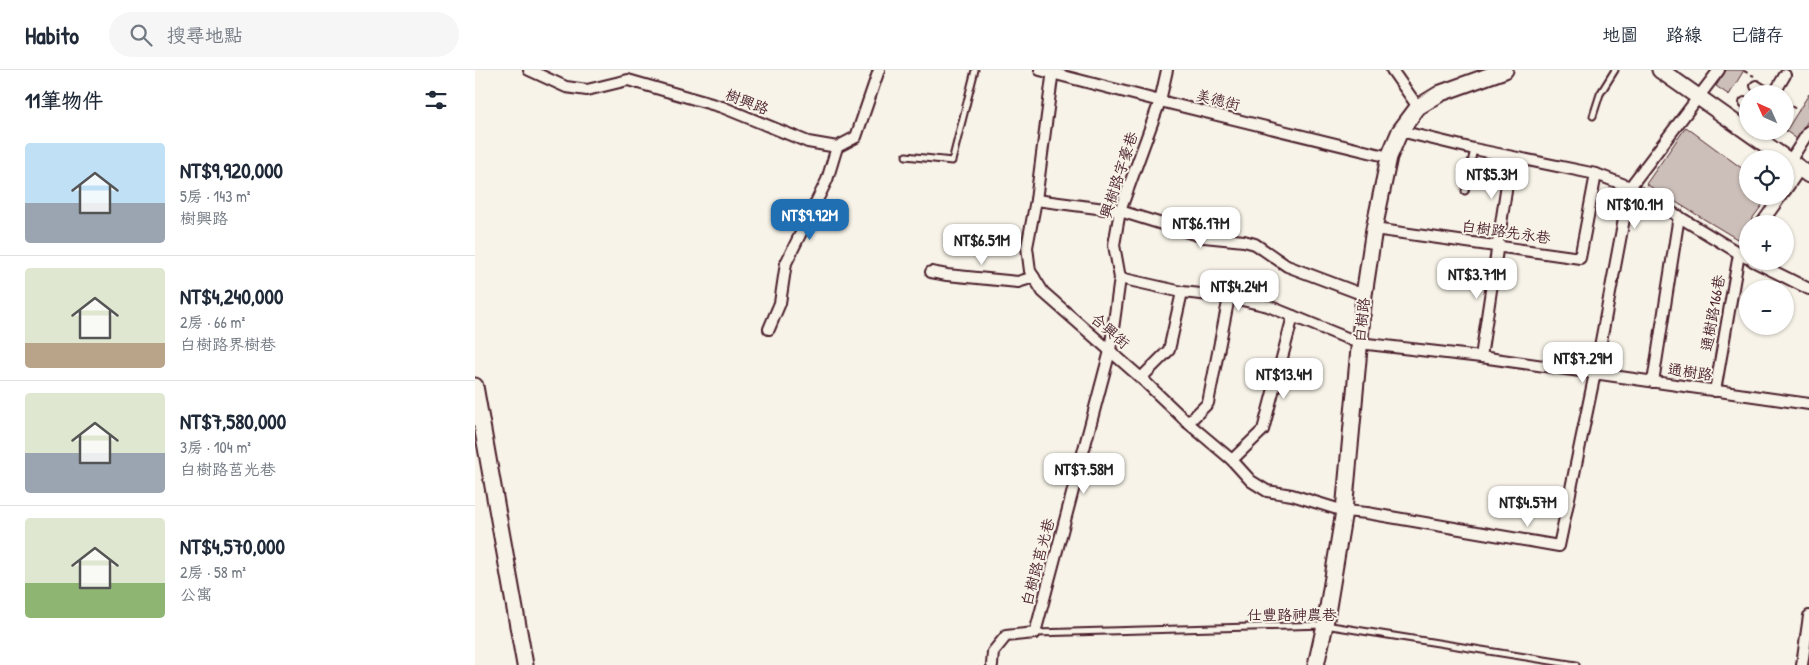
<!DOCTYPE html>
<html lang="zh-TW">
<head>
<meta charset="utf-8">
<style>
	body { margin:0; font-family:"Patrick Hand","LXGW WenKai TC",sans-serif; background:#f6f6f7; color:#1f2937; height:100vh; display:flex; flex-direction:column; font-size:19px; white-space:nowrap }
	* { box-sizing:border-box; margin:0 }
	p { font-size:16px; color:#747a83 }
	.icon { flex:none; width:28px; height:28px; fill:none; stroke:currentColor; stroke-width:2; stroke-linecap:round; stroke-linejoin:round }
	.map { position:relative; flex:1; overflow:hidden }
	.drawer { display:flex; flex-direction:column; background:#fff; width:475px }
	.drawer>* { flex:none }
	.needle { width:32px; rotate:315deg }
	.tools { position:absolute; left:1264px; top:15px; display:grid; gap:10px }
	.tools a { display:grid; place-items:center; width:55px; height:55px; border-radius:50%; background:#fff; box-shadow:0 1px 4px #0004; font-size:25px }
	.price { position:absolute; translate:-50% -42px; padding:0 11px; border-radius:10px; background:#fff; color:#222; font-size:16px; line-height:32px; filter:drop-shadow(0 1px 2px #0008) }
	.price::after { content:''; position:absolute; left:50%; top:30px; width:15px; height:11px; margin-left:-8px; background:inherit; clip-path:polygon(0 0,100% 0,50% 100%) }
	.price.on { background:#1f6fb2; color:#fff }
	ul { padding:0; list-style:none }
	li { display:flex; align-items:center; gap:15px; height:125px; padding:0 25px }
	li+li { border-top:1px solid #e0e1e3 }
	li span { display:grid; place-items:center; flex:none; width:140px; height:100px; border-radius:5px; color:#555 }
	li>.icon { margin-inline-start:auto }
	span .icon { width:60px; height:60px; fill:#fffc; stroke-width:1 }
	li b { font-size:21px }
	h2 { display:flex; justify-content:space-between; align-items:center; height:60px; padding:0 25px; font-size:21px }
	header { display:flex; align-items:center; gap:30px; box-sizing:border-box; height:70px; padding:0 25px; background:#fff; border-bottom:1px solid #e0e1e3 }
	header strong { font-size:24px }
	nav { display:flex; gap:28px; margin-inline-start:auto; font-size:18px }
	.search { width:350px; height:45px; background:#f6f6f7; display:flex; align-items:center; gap:12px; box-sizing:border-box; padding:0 18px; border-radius:28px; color:#747a83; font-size:19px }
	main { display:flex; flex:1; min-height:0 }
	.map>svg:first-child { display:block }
	.building { fill:#ccbfb9; stroke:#4a1f2b }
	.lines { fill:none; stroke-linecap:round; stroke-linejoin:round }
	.lane-casing { stroke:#4a1f2b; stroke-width:9 }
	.street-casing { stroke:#4a1f2b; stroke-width:14 }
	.secondary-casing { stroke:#4a1f2b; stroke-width:19 }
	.path { stroke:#4a1f2b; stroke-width:2; stroke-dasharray:4 4; stroke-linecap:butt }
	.lane { stroke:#f7f3e8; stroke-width:5 }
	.street { stroke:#f7f3e8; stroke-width:10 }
	.secondary { stroke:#f7f3e8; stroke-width:15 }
	.labels { text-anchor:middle; stroke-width:4; stroke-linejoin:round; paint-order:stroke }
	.street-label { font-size:15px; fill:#4a1f2b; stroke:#f7f3e8 }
</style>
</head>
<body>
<header>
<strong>Habito</strong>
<div class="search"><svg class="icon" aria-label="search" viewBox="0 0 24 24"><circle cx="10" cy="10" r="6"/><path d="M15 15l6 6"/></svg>搜尋地點</div>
<nav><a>地圖</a><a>路線</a><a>已儲存</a></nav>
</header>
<main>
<section class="drawer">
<h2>11筆物件<svg class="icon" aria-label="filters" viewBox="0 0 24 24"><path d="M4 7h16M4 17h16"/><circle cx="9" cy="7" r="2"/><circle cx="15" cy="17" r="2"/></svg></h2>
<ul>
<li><span style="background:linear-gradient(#bfe0f5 60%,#9aa5b1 0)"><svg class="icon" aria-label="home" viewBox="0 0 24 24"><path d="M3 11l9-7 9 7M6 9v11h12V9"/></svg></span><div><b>NT$9,920,000</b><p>5房 · 143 m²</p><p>樹興路</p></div></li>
<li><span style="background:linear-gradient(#dfe7d0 75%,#b9a48a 0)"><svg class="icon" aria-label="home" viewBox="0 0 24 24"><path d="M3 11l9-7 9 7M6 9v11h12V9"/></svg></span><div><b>NT$4,240,000</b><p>2房 · 66 m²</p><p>白樹路界樹巷</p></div></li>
<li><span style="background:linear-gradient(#dfe7d0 60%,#9aa5b1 0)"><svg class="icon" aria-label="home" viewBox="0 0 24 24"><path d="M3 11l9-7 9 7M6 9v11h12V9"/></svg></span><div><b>NT$7,580,000</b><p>3房 · 104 m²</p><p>白樹路莒光巷</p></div></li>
<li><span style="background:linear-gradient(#dfe7d0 65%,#8fb573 0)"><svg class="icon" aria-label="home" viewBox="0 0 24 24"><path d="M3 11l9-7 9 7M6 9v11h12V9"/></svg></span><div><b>NT$4,570,000</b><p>2房 · 58 m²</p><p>公寓</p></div></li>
</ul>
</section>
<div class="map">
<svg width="1334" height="595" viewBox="0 0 1334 595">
	<rect width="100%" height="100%" fill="#f7f3e8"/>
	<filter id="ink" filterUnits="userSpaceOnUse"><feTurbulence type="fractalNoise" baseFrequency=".02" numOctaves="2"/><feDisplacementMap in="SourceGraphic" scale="10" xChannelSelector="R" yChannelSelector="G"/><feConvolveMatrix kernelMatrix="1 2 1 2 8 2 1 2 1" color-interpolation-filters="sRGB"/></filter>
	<g filter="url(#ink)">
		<g class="building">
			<path d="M1251,0H1269L1254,25L1241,16Z"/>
			<path d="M1334,24V49L1322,69L1311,61Z"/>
			<path d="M1211,57L1272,102V126H1294L1262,169L1171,114Z"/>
		</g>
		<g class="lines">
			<defs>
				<g id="lane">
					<path d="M1118,46L1125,24L1140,0"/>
					<path d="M431,86L477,91L500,0"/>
					<path d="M990,121L999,79"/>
					<path d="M560,563L850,555L1101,595"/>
				</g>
				<g id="street">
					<path d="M54,0L91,17L112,20L153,10L247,37L333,72L362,77L381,67L404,0"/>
					<path d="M565,0L685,31L914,87"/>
					<path d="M578,0L561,130L552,177L555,201L568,222L666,308L713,353L757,390L776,411L792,421L817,425L869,441L892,443L1084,476L1120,303L1155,117L1244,0"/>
					<path d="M917,0L943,37"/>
					<path d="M1281,16L1294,24"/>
					<path d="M1299,24L1310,5"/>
					<path d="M1270,33L1272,35"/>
					<path d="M925,61L999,79L1121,104L1155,117L1272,188"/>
					<path d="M1315,91L1334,61"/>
					<path d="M1310,121L1325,99"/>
					<path d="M561,130L645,141L729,167L769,171L780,174L812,196L889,225"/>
					<path d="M1286,154L1306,126"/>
					<path d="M899,159L1105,188L1121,104"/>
					<path d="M1278,191L1334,219"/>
					<path d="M456,202L472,205L543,212L559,207"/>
					<path d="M645,208L707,222L754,227L793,236L884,273L1006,287L1334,334"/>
					<path d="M294,259L305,233L311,193L352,110L362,77"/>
					<path d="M1006,287L1036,87"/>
					<path d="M666,308L694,280L707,222"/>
					<path d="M1178,312L1204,146"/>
					<path d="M1240,321L1264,184L1272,173"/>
					<path d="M713,353L733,333L754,227"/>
					<path d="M757,390L788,360L818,246"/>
					<path d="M517,595L518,582L531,566L560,563L635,281L645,208L639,175L645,141L685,31L692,0"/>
					<path d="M1327,595L1334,546"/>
				</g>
				<g id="secondary">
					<path d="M1185,0L1334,105"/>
					<path d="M0,316L50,595"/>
					<path d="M841,595L850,555L869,441L889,225L899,159L914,87L925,61L943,37L966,23L1030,0"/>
				</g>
			</defs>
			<use href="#lane" class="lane-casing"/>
			<use href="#street" class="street-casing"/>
			<use href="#secondary" class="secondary-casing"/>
			<g class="path">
				<path d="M1269,1L1279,6"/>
				<path d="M1310,32L1324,41"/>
			</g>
			<use href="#lane" class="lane"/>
			<use href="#street" class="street"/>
			<use href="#secondary" class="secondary"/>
		</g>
	</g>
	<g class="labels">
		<g class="street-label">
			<text transform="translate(743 30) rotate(14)" y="5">美德街</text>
			<text transform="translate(272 32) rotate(21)" y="5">樹興路</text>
			<text transform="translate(644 105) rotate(-72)" y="5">興樹路字豪巷</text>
			<text transform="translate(1031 162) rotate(8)" y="5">白樹路先永巷</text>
			<text transform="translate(1238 243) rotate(-80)" y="5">通樹路166巷</text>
			<text transform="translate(887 250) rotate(-84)" y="5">白樹路</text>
			<text transform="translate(635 261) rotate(41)" y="5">合興街</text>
			<text transform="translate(1215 302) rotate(8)" y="5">通樹路</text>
			<text transform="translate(563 492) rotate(-75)" y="5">白樹路莒光巷</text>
			<text x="817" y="550">仕豐路神農巷</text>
		</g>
	</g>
</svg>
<div class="tools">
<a><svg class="needle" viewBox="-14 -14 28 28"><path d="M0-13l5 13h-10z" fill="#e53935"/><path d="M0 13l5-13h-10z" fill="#747a83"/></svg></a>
<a><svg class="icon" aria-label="locate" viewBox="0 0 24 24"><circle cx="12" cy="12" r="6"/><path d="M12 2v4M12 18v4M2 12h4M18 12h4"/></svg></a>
<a>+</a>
<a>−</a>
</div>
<b class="price" style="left:1017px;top:130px">NT$5.3M</b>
<b class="price" style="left:1160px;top:160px">NT$10.1M</b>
<b class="price on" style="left:335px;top:171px">NT$9.92M</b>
<b class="price" style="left:726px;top:179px">NT$6.17M</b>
<b class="price" style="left:507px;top:196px">NT$6.51M</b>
<b class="price" style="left:1002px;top:230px">NT$3.71M</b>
<b class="price" style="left:764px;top:242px">NT$4.24M</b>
<b class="price" style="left:1108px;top:314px">NT$7.29M</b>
<b class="price" style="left:809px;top:330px">NT$13.4M</b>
<b class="price" style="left:609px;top:425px">NT$7.58M</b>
<b class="price" style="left:1053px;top:458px">NT$4.57M</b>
</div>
</main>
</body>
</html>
